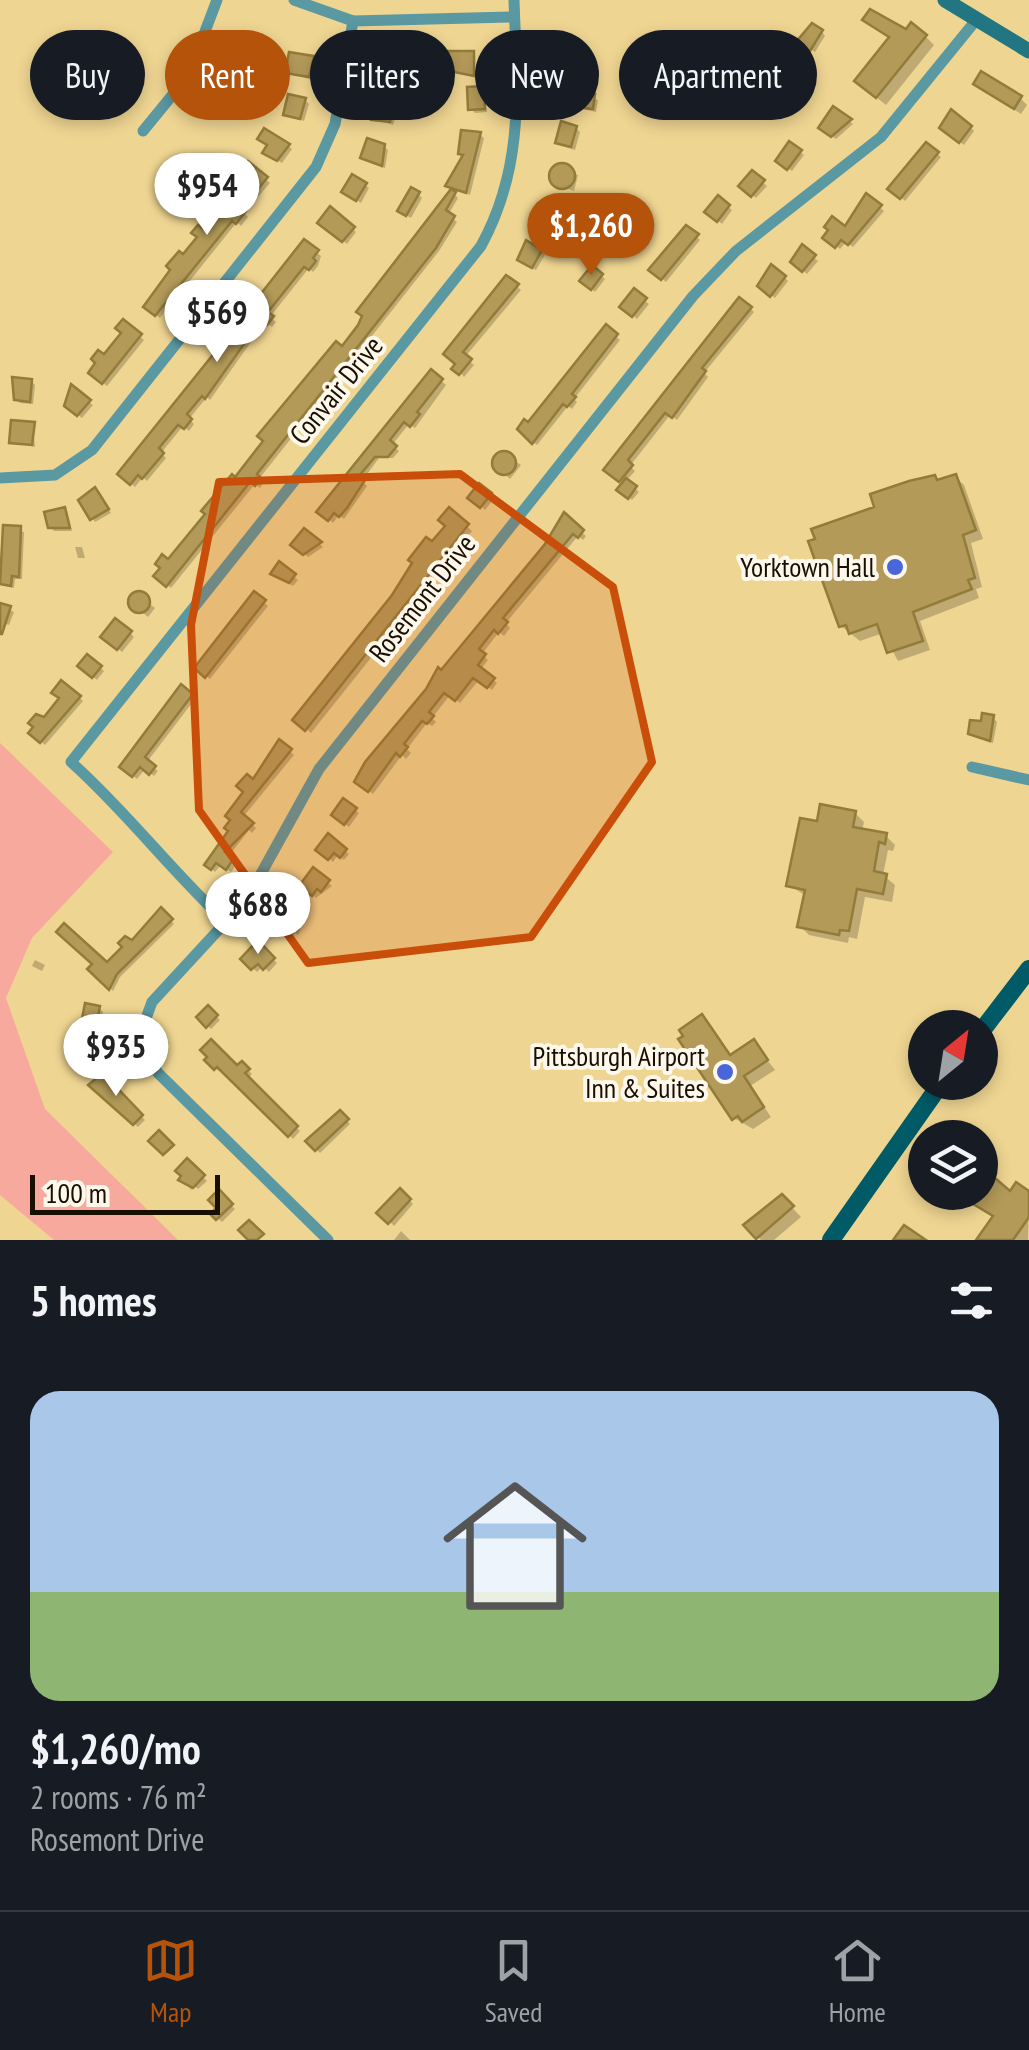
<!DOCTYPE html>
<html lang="en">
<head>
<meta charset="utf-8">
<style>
	body { margin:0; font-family:"PT Sans Narrow",sans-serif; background:#242831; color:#f1f3f6; height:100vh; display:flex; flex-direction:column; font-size:38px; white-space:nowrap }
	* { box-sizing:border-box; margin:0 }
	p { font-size:32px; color:#9ea1a6 }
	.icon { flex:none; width:55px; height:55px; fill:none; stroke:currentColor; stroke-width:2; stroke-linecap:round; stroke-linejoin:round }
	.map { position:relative; height:1240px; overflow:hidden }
	.side { display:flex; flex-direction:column; background:#171b24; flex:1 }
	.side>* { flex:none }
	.guide { position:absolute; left:30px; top:30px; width:970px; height:90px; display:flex; gap:20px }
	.needle { width:65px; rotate:30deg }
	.controls { position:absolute; left:908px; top:1010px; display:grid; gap:20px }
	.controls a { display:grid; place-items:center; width:90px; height:90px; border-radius:50%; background:#171b24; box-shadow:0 5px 15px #0003; font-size:50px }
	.scale { position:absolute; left:30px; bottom:25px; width:190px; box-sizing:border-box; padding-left:10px; border:5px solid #180f00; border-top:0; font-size:28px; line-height:35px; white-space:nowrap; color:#180f00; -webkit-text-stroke:8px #fdf8eb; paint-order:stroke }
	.price { position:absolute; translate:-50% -85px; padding:0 22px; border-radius:35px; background:#fff; color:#222; font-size:32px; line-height:65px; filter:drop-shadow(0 2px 5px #0008) }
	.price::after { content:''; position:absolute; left:50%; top:60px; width:30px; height:22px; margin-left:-15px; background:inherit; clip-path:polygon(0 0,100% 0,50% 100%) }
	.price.current { background:#b45309; color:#fff }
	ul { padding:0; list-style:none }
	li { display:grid; align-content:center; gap:20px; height:530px; padding:0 30px }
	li+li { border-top:2px solid #363941 }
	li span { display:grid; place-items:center; height:310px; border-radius:30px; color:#555 }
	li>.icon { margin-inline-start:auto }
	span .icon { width:180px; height:180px; fill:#fffc; stroke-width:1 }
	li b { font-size:42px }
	h2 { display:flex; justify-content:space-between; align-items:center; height:120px; padding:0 30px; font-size:42px }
	.pill { padding:0 35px; border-radius:45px; background:#171b24; box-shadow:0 5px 15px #0003; font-size:35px; line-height:90px }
	.pill.current { background:#b45309; color:#fff }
	.tab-bar { display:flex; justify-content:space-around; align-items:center; height:140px; border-top:2px solid #363941; background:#171b24; font-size:28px; color:#9ea1a6 }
	.tab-bar a { display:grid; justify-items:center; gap:5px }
	.tab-bar .current { color:#b45309 }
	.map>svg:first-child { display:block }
	.green { fill:#f8a99d }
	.shadow { fill:#0003 }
	.building { fill:#b39a59; stroke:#937b39; stroke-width:2.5 }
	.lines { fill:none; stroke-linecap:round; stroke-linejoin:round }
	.street { stroke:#5a98a2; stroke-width:11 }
	.secondary { stroke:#217682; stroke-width:15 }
	.primary { stroke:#005b66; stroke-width:18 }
	.marked { fill:#c94e0a; fill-opacity:0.2; stroke:#c94e0a; stroke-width:8; stroke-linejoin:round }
	.poi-dot { fill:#4966da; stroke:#fdf8eb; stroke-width:4 }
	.labels { text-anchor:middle; stroke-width:8; stroke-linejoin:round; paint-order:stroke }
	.street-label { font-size:28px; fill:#180f00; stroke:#fdf8eb }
	.poi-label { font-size:28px; fill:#180f00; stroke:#fdf8eb; text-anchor:end }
</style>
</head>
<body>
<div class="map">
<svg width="1029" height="1240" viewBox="0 0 1029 1240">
	<rect width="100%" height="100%" fill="#efd592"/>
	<path class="green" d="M0,743L113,852L32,938L6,998L45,1109L178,1240H54L0,1195Z"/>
	<g class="shadow">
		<path d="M866,19L926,37L934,45L886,105L866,89L891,39Z"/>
		<path d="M822,32L825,36L815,52L803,45Z"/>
		<path d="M312,58L316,62L312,80L288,72Z"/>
		<path d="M415,59L419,81L396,73Z"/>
		<path d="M572,85L576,94L598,100L596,112L560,104Z"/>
		<path d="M483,88L487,112L475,113L471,109Z"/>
		<path d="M983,90L1020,98L1027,105L1021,114Z"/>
		<path d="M305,100L309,104L304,121L286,114Z"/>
		<path d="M376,101L399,107L393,125L374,119Z"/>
		<path d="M834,110L853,124L836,139L825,131Z"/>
		<path d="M576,128L580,132L575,150L562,146L558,142Z"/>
		<path d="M971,128L974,131L964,145L944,130Z"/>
		<path d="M480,135L484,138L470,195L448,185L464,157L460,153Z"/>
		<path d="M926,145L941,157L905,201L890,188Z"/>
		<path d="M288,146L292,149L282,163L269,156Z"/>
		<path d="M383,146L388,150L385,168L363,158Z"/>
		<path d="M800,152L804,155L792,171L782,164Z"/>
		<path d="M248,165L270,183L244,213L248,217L241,226L237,222L160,318L146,307L174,270L170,266L200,238L248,176Z"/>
		<path d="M555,166L578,175L574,191L551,183Z"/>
		<path d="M752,173L767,186L756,198L742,186Z"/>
		<path d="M365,185L369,188L361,203L348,195Z"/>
		<path d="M452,192L458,198L448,215L457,222L439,251L259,479L263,483L260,488L255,484L171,588L157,576L343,349Z"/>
		<path d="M418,194L422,198L411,218L404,214Z"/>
		<path d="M866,196L884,211L853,247L846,242L840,249L826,237L845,229Z"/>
		<path d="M718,199L732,210L722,224L708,212Z"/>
		<path d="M331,210L356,232L347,244L324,226Z"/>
		<path d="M562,210L566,214L561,229L540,221Z"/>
		<path d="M687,228L700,240L666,282L652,270Z"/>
		<path d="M305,243L321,256L318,266L313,272L309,268L270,317L276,322L272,327L265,322L210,400L207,397L189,419L194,424L189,431L183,426L161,453L166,458L147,481L143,477L135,487L124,477L233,343Z"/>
		<path d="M802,247L818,261L807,274L793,262Z"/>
		<path d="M541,252L545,255L536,270L523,263Z"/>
		<path d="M592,268L605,279L595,292L582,281Z"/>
		<path d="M507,278L521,290L465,357L474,365L464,377L446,354Z"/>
		<path d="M785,278L788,281L775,298L760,286Z"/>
		<path d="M634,292L649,304L637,319L623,306Z"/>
		<path d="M750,308L754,312L704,373L708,377L677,420L670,415L630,466L635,471L626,481L639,492L632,500L620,490L624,484L607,469Z"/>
		<path d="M123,322L144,340L107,386L95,376L124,333Z"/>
		<path d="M606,328L620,340L574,399L577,402L572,409L568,406L537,445L526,437L528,426Z"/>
		<path d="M431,372L446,385L415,428L409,424L392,445L399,451L393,458H379L362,481L367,486L344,519L339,515L333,523L320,512Z"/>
		<path d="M31,381L35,385L33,404L20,403L16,399Z"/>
		<path d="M89,402L93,405L82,418L70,409Z"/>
		<path d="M33,424L35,447L12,442Z"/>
		<path d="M502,453L521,465L510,479L493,464Z"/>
		<path d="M955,477L964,485L983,539L971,543L982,587L976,589L979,598L920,621L930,650L898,661L883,633L860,641L841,626Z"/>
		<path d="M480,486L494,499L485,510L471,497Z"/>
		<path d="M98,492L111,513L95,522L92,518Z"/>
		<path d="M64,509L72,531H54L50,527Z"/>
		<path d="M449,511L472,531L311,733L296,720L448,526Z"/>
		<path d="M564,516L586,536L583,540L578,536L506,623L510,628L504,636L499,632L482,654L488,660L480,670L497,683L492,690L479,680L460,703L450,695L432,718L436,722L432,726L427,723L407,749L411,753L406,759L402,755L373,794L362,786L442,673L547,546Z"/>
		<path d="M6,527L24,532L22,579H15L14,588L0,585Z"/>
		<path d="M305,531L323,547L308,557L294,545Z"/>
		<path d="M75,547H82L85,558H78Z"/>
		<path d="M280,565L298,580L293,586L273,573Z"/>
		<path d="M135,593L155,608L148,617L130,602Z"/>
		<path d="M254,594L268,606L210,679L197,668Z"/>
		<path d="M0,605L14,612L9,625L0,622Z"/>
		<path d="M130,633L134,637L122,652L107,640Z"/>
		<path d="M87,657L104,671L97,680L84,670Z"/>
		<path d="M181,688L195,699L147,762L158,771L154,776L145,769L137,779L126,771Z"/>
		<path d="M79,697L83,701L45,745L31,733Z"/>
		<path d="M993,718L997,722L993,743L971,733Z"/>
		<path d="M280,742L294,755L243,817L256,828L252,833L249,830L228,857L237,864L231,872L221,865L215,872L207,865L231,832L253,782Z"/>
		<path d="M355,810L359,813L349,827L338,819Z"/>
		<path d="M855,813L864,822L862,831L886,836L895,845L893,851L888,850L883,875L895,885L892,902L865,897L857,939L849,937L848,943L809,935L800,926L806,896L789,885L819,824Z"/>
		<path d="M328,837L349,854L344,860L338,855L333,862L318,850Z"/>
		<path d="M313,871L332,886L316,898L305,889Z"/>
		<path d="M291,906L305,919L298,935L280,918Z"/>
		<path d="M161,910L174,924L120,977L113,991L90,969L96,964L107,965Z"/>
		<path d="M258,944L277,963L269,972L263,966L257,972L243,959Z"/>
		<path d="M35,960L45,965L42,971L32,966Z"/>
		<path d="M99,1008L103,1012L100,1030L87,1027L84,1023Z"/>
		<path d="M208,1008L220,1020L211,1029L199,1017Z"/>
		<path d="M702,1018L731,1057L753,1042L775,1070L750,1086L771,1117L753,1129L734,1118Z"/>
		<path d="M82,1047L90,1068L79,1071L75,1067Z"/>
		<path d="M208,1060L237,1069L242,1064L252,1074L247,1079L300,1131L293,1139L222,1068L219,1071Z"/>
		<path d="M102,1076L145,1120L138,1127L92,1085Z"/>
		<path d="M340,1113L350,1124L320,1153L308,1141Z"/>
		<path d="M187,1162L207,1181L198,1189L194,1186L191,1190L179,1171Z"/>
		<path d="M980,1169L1010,1194H1029L1028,1240H979L994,1218L956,1192H980Z"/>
		<path d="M400,1191L413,1204L394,1226L380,1212Z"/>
		<path d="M219,1193L235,1209L222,1222L213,1214L218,1208L210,1202Z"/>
		<path d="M782,1197L801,1217L774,1240H761L746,1225Z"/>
		<path d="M401,1231L410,1240H394Z"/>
	</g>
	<g class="building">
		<path d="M870,9L906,29L911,22L927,35L876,98L854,81L889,37L862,20Z"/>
		<path d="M812,23L823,30L810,51L796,42Z"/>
		<path d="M448,51H474V76L449,71Z"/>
		<path d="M289,52L314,56L309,77L285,73Z"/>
		<path d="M416,57L417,78L393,75L392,58Z"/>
		<path d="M981,71L1022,96L1014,109L973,84Z"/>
		<path d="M561,81L573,82V90L595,94L593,109L558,105Z"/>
		<path d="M484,86L485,109L468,110L467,87Z"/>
		<path d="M288,94L306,98L300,119L283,115Z"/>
		<path d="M374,98L396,101L390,122L371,120Z"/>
		<path d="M833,106L852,119L831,137L818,128Z"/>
		<path d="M951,109L972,126L959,143L939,128Z"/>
		<path d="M561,121L577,126L571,147L555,143Z"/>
		<path d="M264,128L290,144L277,161L262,153L267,145L257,139Z"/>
		<path d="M461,130L481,132L466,193L445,186L463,155L458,154Z"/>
		<path d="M367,138L385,144L382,166L360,158Z"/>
		<path d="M789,141L802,150L787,170L775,161Z"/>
		<path d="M926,142L939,152L900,199L887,189Z"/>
		<path d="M248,161L268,177L242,208L246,211L236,224L232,221L155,316L143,307L170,270L166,266L179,251L183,254L197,237L191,233L198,225L203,229L246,175L240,171Z"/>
		<circle cx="562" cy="176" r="13"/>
		<path d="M752,170L765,180L751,197L738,186Z"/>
		<path d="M352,174L367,183L356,201L341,192Z"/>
		<path d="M411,187L420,192L406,216L397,211Z"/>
		<path d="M451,189L456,192L446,210L455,216L436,248L257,474L261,478L255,486L250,482L166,587L153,576L160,568L155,564L162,554L168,559L205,514L201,511L232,474L235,477L263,441L257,436L336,341L342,346L358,325L362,316L356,312Z"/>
		<path d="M866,193L882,205L848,245L841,240L835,248L822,238L828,230L824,227L832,216L845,226Z"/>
		<path d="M718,195L730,205L717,222L704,212Z"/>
		<path d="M545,201L564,208L557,226L537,222Z"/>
		<path d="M330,206L355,227L342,242L317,223Z"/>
		<path d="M686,225L699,234L661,280L648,270Z"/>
		<path d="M304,239L319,250L313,258L316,261L309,270L304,267L268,312L274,316L267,325L261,320L205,399L202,396L187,414L192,419L184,429L178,425L159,448L164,453L142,479L138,475L130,485L117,474L228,336L232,339L245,322L241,319Z"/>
		<path d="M526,240L542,250L532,268L517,260Z"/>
		<path d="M802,244L816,255L802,272L790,262Z"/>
		<path d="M771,264L786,276L770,297L757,286Z"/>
		<path d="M592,265L603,274L591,290L579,281Z"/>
		<path d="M506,275L519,284L463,352L472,359L459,375L451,369L455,364L443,354Z"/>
		<path d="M634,288L647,298L632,317L619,307Z"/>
		<path d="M739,297L752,307L702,368L706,371L672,418L665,413L628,460L633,465L619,482L603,470Z"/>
		<path d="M123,319L142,334L102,384L88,373L95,363L91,359L98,350L104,354L121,333L115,328Z"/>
		<path d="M606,324L618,334L572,394L576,397L567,407L563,404L532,444L517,429L524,419L528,422Z"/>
		<path d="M431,369L443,379L417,412L420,414L410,427L404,422L390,440L397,446L388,457H375L359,476L365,480L347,508L339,517L334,513L328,521L316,512Z"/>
		<path d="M12,377L32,379L30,402L14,400Z"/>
		<path d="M71,384L91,400L77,416L64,406Z"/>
		<path d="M11,420L35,422L32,445L9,443Z"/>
		<circle cx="504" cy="463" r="12"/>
		<path d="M956,474L976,530L963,535L975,578L968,580L972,589L913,612L923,641L887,653L877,624L849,634L846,625L839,627L808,541L815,539L811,529L874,507L870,494L909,481L935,475L937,480Z"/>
		<path d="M626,478L637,486L628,499L616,490Z"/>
		<path d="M479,483L492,493L480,508L467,498Z"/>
		<path d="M95,487L109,509L90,520L78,500Z"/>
		<path d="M65,507L70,528H48L44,512Z"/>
		<path d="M449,507L469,524L305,731L292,720L392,595L412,563L408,560L426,537L432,541L445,526L438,520Z"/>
		<path d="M564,512L584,530L578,538L573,534L503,618L508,622L498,634L494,630L479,649L486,654L478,665L495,678L487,688L473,678L455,701L444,693L429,712L434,716L427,724L422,721L404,744L408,747L400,757L396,753L368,792L354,782L365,762L426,689L438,667L441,670L545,544Z"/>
		<path d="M3,525L21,526L19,577L12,576L11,586L0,584Z"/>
		<path d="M304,528L322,542L303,555L290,545Z"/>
		<path d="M279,561L296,574L289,583L270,574Z"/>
		<path d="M254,591L266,600L205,678L194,668Z"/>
		<circle cx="139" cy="602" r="11"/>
		<path d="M0,603L11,606L2,634H0Z"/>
		<path d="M115,618L132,631L117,650L100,637Z"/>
		<path d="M87,654L102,666L92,678L77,666Z"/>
		<path d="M61,680L81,696L40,743L28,733L33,727L28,723L36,714L44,717L59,698L51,693Z"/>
		<path d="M181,684L193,694L145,757L156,766L149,775L140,767L132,777L119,767Z"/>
		<path d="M982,713L994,715L990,741L968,734L970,720L981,721Z"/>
		<path d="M279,739L292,749L241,812L254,823L225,852L234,858L226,870L216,863L211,870L204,865L228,831L224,828L230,820L225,816L243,792L236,786L247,774L253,779Z"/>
		<path d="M343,798L357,808L344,825L331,815Z"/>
		<path d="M820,804L856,811L853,827L887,833L885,844L879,842L874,871L887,874L883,894L857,889L849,931L840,930L839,935L797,927L805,890L786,886L800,818L817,821Z"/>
		<path d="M328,833L347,849L340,858L334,853L328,860L315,850Z"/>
		<path d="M313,867L330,880L321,892L317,889L312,896L299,886Z"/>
		<path d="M291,902L303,913L298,918L303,923L293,933L276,918Z"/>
		<path d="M161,907L173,919L117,974L109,990L87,969L92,964L56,932L64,923L107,962L122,947L118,943L125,936L132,940Z"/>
		<path d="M258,940L275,958L263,970L258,964L251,970L240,959Z"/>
		<path d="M85,1003L100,1006L96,1027L81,1024Z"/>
		<path d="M208,1005L218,1015L206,1028L196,1017Z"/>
		<path d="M702,1014L730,1055L754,1039L768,1060L744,1076L764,1107L742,1122L738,1116L732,1120L678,1039L683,1036L679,1030Z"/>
		<path d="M211,1039L237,1065L242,1061L250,1069L245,1073L298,1126L288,1137L217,1067L214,1070L204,1060L207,1057L200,1050Z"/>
		<path d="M83,1044L88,1064L73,1068L68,1048Z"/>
		<path d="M103,1073L143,1115L133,1125L88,1085Z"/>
		<path d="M340,1110L349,1119L315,1151L305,1141Z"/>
		<path d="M159,1130L174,1145L163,1155L148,1141Z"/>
		<path d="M187,1158L205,1175L193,1188L178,1180L181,1176L175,1171Z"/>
		<path d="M980,1165L1010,1191L1016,1182L1029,1191V1217L1013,1240H976L993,1216L953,1192H980Z"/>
		<path d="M400,1188L411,1199L388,1224L376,1213Z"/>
		<path d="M219,1189L233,1204L216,1220L210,1214L216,1208L208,1200Z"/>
		<path d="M782,1194L794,1206L756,1239L743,1225Z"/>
		<path d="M249,1220L264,1234L257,1240H248L238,1230Z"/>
		<path d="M904,1225L926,1240H893Z"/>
	</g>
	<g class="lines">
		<g class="street">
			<path d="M294,0L353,21L514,17"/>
			<path d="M143,131L188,76L217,0"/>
			<path d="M0,478L55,475L92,450L316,167L335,124L353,21"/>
			<path d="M972,767L1029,780"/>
			<path d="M227,923C172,872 127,812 71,762L481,246C525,166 517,88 514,0"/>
			<path d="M328,1240L158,1073L145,1051L141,1032L152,1002L247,899L319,769L693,296L736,251L881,137L977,19"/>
		</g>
		<path class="secondary" d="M945,0L1029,51"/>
		<g class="primary">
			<path d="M980,1033L1029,969"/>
			<path d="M831,1240L942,1082"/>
		</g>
	</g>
	<path class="marked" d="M460,474L613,587L652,762L531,937L308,963L199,810L191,625L219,482Z"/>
	<g class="poi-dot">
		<circle cx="895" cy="567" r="10"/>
		<circle cx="725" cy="1072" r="10"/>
	</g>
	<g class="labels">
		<g class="street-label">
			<text transform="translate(336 390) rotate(-51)" y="10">Convair Drive</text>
			<text transform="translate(422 598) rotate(-52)" y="10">Rosemont Drive</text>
		</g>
		<g class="poi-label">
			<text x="875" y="577">Yorktown Hall</text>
			<text x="705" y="1066">Pittsburgh Airport<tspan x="705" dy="32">Inn &amp; Suites</tspan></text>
		</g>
	</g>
</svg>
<div class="controls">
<a><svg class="needle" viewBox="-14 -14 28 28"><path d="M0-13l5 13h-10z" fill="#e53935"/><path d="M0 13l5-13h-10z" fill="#9ea1a6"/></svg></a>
<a><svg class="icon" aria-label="layers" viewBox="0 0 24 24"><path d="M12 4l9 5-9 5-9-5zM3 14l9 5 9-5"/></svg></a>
</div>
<div class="scale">100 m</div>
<b class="price" style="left:207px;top:238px">$954</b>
<b class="price current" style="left:591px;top:278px">$1,260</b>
<b class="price" style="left:217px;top:365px">$569</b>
<b class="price" style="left:258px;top:957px">$688</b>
<b class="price" style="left:116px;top:1099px">$935</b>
<div class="guide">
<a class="pill">Buy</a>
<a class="pill current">Rent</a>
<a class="pill">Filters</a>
<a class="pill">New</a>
<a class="pill">Apartment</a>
</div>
</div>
<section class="side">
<h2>5 homes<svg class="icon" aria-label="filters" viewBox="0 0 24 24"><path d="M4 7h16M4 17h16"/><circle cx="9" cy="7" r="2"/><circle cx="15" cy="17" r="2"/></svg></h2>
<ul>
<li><span style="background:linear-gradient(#a9c7e8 65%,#8fb573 0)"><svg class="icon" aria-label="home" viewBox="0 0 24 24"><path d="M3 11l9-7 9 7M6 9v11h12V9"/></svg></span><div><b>$1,260/mo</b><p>2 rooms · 76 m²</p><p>Rosemont Drive</p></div></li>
</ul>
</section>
<nav class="tab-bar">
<a class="current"><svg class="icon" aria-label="map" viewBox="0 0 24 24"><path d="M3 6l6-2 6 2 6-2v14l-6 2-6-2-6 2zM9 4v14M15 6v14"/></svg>Map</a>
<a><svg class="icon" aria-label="saved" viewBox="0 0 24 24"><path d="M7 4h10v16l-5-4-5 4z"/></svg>Saved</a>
<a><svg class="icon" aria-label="home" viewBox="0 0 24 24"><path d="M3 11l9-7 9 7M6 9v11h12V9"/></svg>Home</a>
</nav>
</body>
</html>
